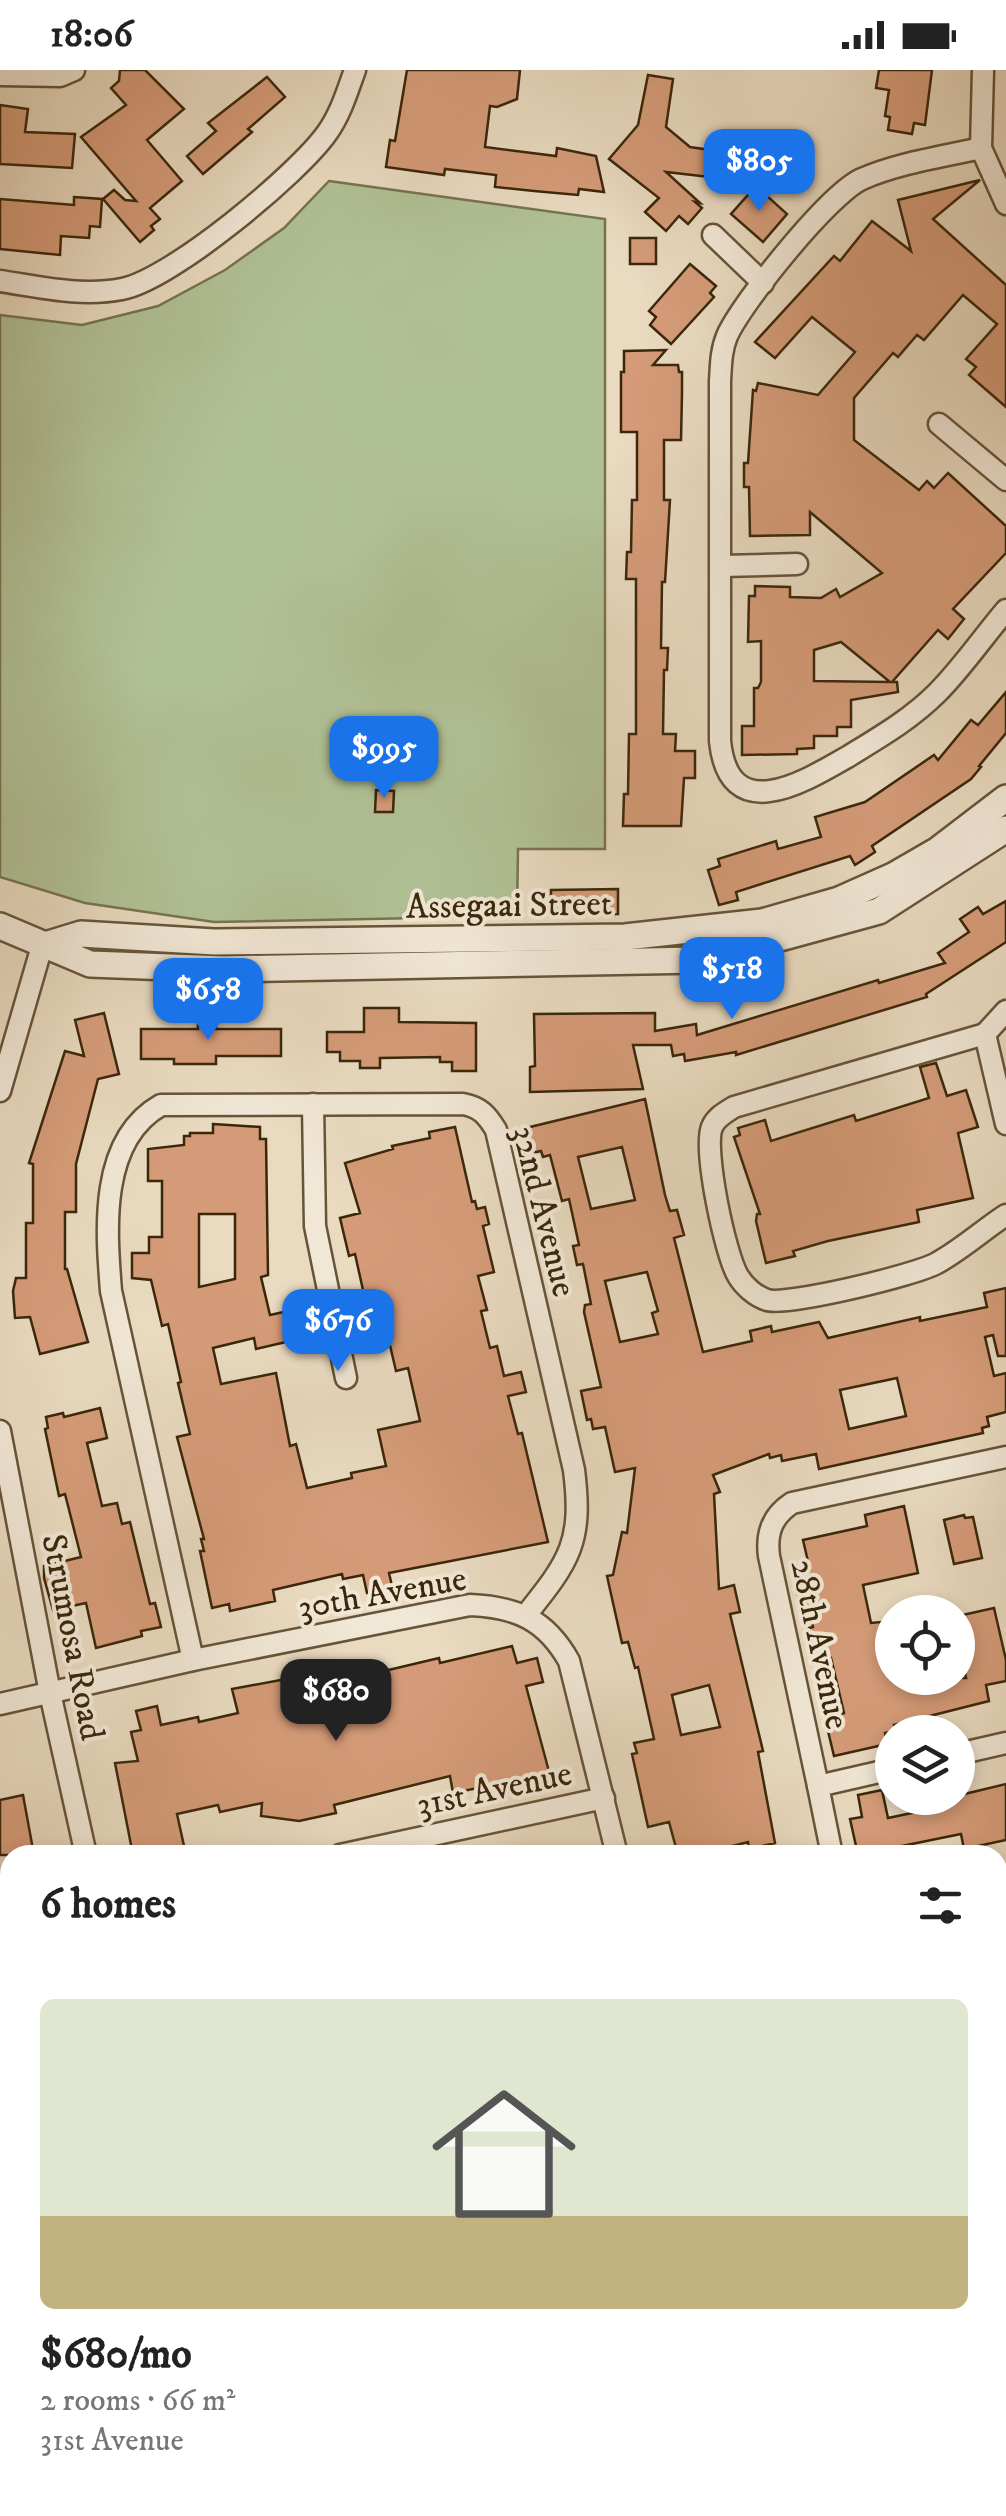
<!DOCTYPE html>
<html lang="en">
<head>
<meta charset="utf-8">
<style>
	body { margin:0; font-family:"IM FELL DW Pica",serif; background:#f2f2f2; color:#222; height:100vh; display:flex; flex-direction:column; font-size:38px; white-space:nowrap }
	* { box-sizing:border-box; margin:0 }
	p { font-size:32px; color:#767676 }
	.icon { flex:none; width:55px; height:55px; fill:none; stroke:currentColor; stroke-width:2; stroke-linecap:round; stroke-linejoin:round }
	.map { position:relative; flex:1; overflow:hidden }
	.panel { position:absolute; left:0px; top:1775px; width:1008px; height:672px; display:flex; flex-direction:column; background:#fff; border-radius:30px 30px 0 0; box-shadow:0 5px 15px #0003 }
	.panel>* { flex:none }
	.controls { position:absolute; left:875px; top:1525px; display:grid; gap:20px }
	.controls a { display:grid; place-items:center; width:100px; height:100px; border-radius:50%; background:#fff; box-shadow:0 5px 15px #0003; font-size:50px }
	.price { position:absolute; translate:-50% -85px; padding:0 22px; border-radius:20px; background:#1a73e8; color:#fff; font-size:32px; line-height:65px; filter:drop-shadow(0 2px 5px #0008) }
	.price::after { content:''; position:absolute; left:50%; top:60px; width:30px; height:22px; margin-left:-15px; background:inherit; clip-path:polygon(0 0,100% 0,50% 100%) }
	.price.on { background:#222; color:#fff }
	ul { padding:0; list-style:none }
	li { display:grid; align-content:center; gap:20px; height:530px; padding:0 40px }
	li span { display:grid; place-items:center; height:310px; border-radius:15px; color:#555 }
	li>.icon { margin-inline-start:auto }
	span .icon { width:180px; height:180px; fill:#fffc; stroke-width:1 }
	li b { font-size:42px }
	h2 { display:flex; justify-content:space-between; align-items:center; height:120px; padding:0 40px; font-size:42px }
	.status { display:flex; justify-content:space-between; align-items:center; height:70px; padding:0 50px; background:#fff; direction:ltr }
	.status svg { height:28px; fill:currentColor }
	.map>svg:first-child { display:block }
	.green { fill:#b1c196; stroke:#767450; stroke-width:2.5 }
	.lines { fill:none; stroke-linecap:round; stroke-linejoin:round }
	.stream { stroke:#727f71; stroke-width:8 }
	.building { fill:#d59b78; stroke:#3a270a; stroke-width:2.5; fill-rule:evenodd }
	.minor-casing { stroke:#665438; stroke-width:25 }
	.tertiary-casing { stroke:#665438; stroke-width:30 }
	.minor { stroke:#f1e7d6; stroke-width:20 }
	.tertiary { stroke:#f1e7d6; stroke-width:25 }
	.labels { text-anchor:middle; stroke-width:8; stroke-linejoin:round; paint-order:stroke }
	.street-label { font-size:35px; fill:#3a270a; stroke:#f1e7d6 }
</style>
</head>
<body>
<div class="status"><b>18:06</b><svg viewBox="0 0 49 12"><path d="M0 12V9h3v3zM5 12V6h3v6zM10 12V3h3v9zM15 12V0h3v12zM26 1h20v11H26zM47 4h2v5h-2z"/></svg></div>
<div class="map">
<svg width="1006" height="2446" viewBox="0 0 1006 2446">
	<rect width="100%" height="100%" fill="#e9dac0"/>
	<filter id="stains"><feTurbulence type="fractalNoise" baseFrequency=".002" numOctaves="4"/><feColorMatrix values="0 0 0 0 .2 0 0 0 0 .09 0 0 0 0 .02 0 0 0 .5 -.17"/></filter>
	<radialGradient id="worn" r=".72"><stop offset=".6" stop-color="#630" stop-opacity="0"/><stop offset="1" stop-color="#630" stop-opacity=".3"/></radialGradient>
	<g class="green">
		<path d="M329,111L605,149V779H518L517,846L214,852L85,833L0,807V245L82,255L158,236L225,200L284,158Z"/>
		<path d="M1006,1986V2048L998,2050V1988Z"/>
		<path d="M10,2203V2260L0,2262V2205Z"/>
	</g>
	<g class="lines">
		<g class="stream">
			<path d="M998,2020L1006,2018"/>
			<path d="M0,2239L10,2237"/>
		</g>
	</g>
	<g class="building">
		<path d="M120,0H145L184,39L147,70L182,111L150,138L160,149L151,156L154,160L140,172L103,129L114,120L125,130L136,131L81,67L126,35L111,18L119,11Z"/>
		<path d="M407,0H520L517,29L497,37L490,36L485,77L556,86L557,78L596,86L604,122L579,119L578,125L534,121L495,117L496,105L445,99L444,105L386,97L390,70L395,71Z"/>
		<path d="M879,0H932L925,55L914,53L912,64L888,60L890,47L885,46L889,20L876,18Z"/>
		<path d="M648,5L673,9L666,57L690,77L792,92L789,116L666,102L700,133L695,132L702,138L688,154L679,146L666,161L645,142L659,128L609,89L638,55Z"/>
		<path d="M267,7L285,27L248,59L252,62L203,104L187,86L216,61L208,53Z"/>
		<path d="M0,35L28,39L25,62L75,64L72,98L0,94Z"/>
		<path d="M980,110L933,149L1006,215V337L969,305L976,297L966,289L997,254L963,225L924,270L917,265L898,287L893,283L854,328V370L919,420L927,411L934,418L948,403L1006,456V483L953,539L964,549L948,569L938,560L892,612H897L898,622L851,630V657H837V666H814V678L797,679V684L742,685V656H754V618H758L761,612V571L748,572L749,526H755V516L790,517V527L821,528L836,519L840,527L882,503L810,442V465L750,466L749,417H744V393H748L753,320L756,321L758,313L818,325L855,282L812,247L775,288L755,272L834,186L840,191L872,151L911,181L898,130ZM841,572L890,612L814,611V580Z"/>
		<path d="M756,116L787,144L763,172L731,144Z"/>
		<path d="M74,127L102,129L100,157L90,156L89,168L61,166L60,185L0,179V129L74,135Z"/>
		<rect x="630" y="168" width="26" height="26"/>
		<path d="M690,194L716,216L710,223L714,227L671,274L650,255L656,247L649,241Z"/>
		<path d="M666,280L653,295H678L679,302H682V323L681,370H664V430H670L665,512H662L661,578H668L667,600H664L663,664H676L675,681H695V708H684L681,756H623L624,724H628L629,664H636V509H626L627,482H631L632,430H637V362H621V302H624V281Z"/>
		<path d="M1006,622V663L979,696L981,697L971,709L872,776L875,782L855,795L850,786L736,822L738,830L719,835L708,800L720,796L718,789L776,771L778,779L821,767L815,747L865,732L934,685L938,690L971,650L978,655Z"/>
		<path d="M376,720L394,721L393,742H375Z"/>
		<path d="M618,819V844L551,845V820Z"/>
		<path d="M1006,831V872L926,924L927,927L736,985V982L685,991L684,984L673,986L671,975H633L643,1019L530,1022V997L535,996L534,944L655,943V961L696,954L697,965L878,910L879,913L945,893L938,883L969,862L960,849L978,837L983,844Z"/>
		<path d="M364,938H399V952L476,953V1001H452V992H440V987L380,988V998H360V991H340V982H327V962H364Z"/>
		<path d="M104,943L119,1004L98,1009L76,1094V1142H65V1199H67L88,1272L40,1284L30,1247L15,1248L13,1221L16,1208H26V1153H33V1094L29,1093L65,981L84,986L75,950Z"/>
		<path d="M198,948H216V959H281V986H216V994H174V989H141V959H198Z"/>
		<path d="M936,993L947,1026L966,1020L978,1057L958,1063L973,1128L917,1140L919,1152L828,1171L793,1181L795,1186L766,1193L756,1151L757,1144H760L734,1067L740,1065L738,1058L765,1050L771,1071L854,1045L856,1051L929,1028L920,997Z"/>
		<path d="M645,1029L665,1125L670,1141L677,1140L684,1165L674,1168L703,1282L752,1271L750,1261L771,1256L772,1262L819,1252L828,1268L920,1247V1251L987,1237L984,1223L1006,1218V1286H998L993,1265L985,1267L994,1306L1006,1303V1342L987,1347L989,1356L982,1358L983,1363L819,1399L816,1384L782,1391L781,1385L770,1388L769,1384L713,1405L720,1422L714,1424L719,1519L734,1515L740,1542L730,1544L763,1681L758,1682L775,1773L749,1779L748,1772L697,1785H678L669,1752L648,1757L632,1684L637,1683L634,1673L654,1669L638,1597L635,1598L628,1572L622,1573L607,1506L613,1505L622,1462L627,1463L635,1398L615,1402L605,1357L593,1359L591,1349L587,1350L581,1321L601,1317L584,1242L585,1235L591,1234L583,1194L577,1195L573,1176L579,1175L569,1129L562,1131L550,1085L543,1087L541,1081L532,1083L526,1058ZM622,1077L635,1130L591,1139L578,1087ZM647,1202L658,1241L652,1243L658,1264L620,1272L605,1211ZM897,1308L906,1346L849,1359L840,1320ZM709,1615L720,1657L681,1665L672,1625Z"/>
		<path d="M213,1054L260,1057V1069H266L268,1205L261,1207L270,1245L297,1239L303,1268L256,1279L254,1268L213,1278L221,1314L276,1303L290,1376L296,1374L307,1418L352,1408L351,1403L386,1396L378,1360L420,1351L408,1298L396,1301L385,1254L358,1261L353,1241L367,1238L355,1184L349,1186L340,1148L360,1143L345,1093L393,1079L392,1076L430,1068L429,1062L455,1057L472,1132L475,1131L477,1139L485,1137L489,1154L483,1156L494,1202L478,1206L487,1240L481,1241L490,1278L497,1276L504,1306L521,1302L526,1322L508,1326L518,1364L522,1363L548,1472L389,1503L392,1516L367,1523L363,1505L343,1509L342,1504L273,1520L275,1531L230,1541L229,1534L212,1538L200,1481H204L201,1469H204L177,1367L190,1364L178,1313L181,1312L168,1254L162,1256L151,1210L132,1208V1183H149V1167H162V1111H148V1079L184,1075V1066H190V1063H213ZM199,1144H235V1209L199,1217Z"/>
		<path d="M100,1338L107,1368L87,1373L102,1436L117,1433L122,1454L130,1452L150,1534L155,1533L161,1557L141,1561L142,1566L96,1578L86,1533L53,1540L44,1508V1496L81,1487L65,1424L59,1426L45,1359L48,1358L46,1347L63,1343L64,1347Z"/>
		<path d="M904,1436L918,1503L863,1515L871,1553L892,1551V1608H966L958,1568V1546L994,1538L1006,1590V1611L986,1615L989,1631L894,1655L895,1661L885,1663L887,1674L834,1686L828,1661L835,1659L832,1646L844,1643L831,1588L816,1591L809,1558L813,1557L804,1522L797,1524L793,1504L810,1500L803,1470L867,1456L865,1445Z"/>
		<path d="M964,1445L965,1448L973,1447L982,1488L954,1494L944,1450Z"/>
		<path d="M512,1576L517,1593L537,1588L543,1612L526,1616L551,1709L515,1718L513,1711L453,1723L450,1706L334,1735L336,1743L299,1751L261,1746L262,1733L220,1742L218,1735L177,1744L186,1785H133L115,1693L138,1691L131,1662L141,1660L136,1641L157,1636L161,1655L198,1647L199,1652L238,1643L232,1619L356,1596L359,1607L439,1588L440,1593Z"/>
		<path d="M1006,1714V1770L964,1779L961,1764L956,1765L892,1778V1782L858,1785L850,1749L862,1747L858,1725L882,1720L888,1748L950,1735L948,1728Z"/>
		<path d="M23,1725L34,1785H0V1730Z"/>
	</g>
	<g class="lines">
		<defs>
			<g id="minor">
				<path d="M983,0L981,78L1006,134"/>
				<path d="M0,5L60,6L74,0"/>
				<path d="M981,78C942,87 898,93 862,109C830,123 742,232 727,266C721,280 721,295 720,311V671C729,758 804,712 849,686C880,667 911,649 937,623C962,598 983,567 1006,540"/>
				<path d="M713,165L763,213"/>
				<path d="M0,211C40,217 81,227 122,219C171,210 298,104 327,63C341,43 347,22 355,0"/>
				<path d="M939,354L1006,410"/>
				<path d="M722,496L797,494"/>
				<path d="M985,964L734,1037C726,1042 716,1047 712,1057C703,1079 725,1184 738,1206C744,1216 755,1226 767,1230C787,1236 916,1205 937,1193C961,1180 983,1160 1006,1145"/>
				<path d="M985,964L1006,1054"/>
				<path d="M985,964L1006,941"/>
				<path d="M0,1021L42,876"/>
				<path d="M313,1034L315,1156L346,1308"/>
				<path d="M0,1361L50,1623L86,1785"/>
				<path d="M193,1590L111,1221C106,1159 99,1070 161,1035L463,1034C480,1037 487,1045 496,1060L574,1400C583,1472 570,1490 526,1545"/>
				<path d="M0,1634L193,1590L470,1535C517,1537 546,1550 569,1591L617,1785"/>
				<path d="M958,1684L1006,1673"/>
				<path d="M818,1716L769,1486C766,1463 772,1446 792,1433L1006,1387"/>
				<path d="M340,1785L604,1728"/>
				<path d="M832,1785L818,1716L892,1699"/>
				<path d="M998,1878L1006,1877"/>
				<path d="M1006,2175L1002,2199L1006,2226"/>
				<path d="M0,2378L10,2376"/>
				<path d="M81,2438L83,2446"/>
				<path d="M233,2438L234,2446"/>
				<path d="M383,2438L386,2446"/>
				<path d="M601,2446L638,2438"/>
			</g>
			<g id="tertiary">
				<path d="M0,856L90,894L223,899L699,890L879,841L1006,759"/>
				<path d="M42,876L81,864L214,872L625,867L762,852L839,830L893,806L938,780L1006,728"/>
			</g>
		</defs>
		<use href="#minor" class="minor-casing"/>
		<use href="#tertiary" class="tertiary-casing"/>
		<use href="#minor" class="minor"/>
		<use href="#tertiary" class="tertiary"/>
	</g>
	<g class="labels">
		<g class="street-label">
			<text transform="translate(509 834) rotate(-1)" y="12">Assegaai Street</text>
			<text transform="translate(545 1141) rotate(76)" y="12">32nd Avenue</text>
			<text transform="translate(382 1522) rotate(-10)" y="12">30th Avenue</text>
			<text transform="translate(74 1567) rotate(79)" y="12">Strumosa Road</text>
			<text transform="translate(821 1574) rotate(78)" y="12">28th Avenue</text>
			<text transform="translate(494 1718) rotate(-12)" y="12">31st Avenue</text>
		</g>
	</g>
	<rect width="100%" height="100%" filter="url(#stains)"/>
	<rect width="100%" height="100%" fill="url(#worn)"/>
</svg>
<div class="controls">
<a><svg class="icon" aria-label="locate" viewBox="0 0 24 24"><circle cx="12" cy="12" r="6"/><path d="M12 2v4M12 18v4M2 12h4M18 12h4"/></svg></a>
<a><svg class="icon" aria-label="layers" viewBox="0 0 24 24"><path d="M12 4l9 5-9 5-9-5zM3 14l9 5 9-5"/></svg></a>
</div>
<b class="price" style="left:759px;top:144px">$805</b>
<b class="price" style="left:384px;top:731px">$995</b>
<b class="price" style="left:732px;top:952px">$518</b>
<b class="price" style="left:208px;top:973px">$658</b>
<b class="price" style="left:338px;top:1304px">$676</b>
<b class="price on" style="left:336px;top:1674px">$680</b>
<section class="panel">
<h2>6 homes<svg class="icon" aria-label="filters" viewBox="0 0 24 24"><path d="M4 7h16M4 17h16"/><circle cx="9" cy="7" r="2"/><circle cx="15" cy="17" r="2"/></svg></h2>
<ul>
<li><span style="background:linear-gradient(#dfe7d0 70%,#c2b280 0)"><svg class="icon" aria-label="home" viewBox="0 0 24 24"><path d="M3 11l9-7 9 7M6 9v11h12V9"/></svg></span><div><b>$680/mo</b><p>2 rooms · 66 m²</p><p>31st Avenue</p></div></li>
</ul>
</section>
</div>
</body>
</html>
